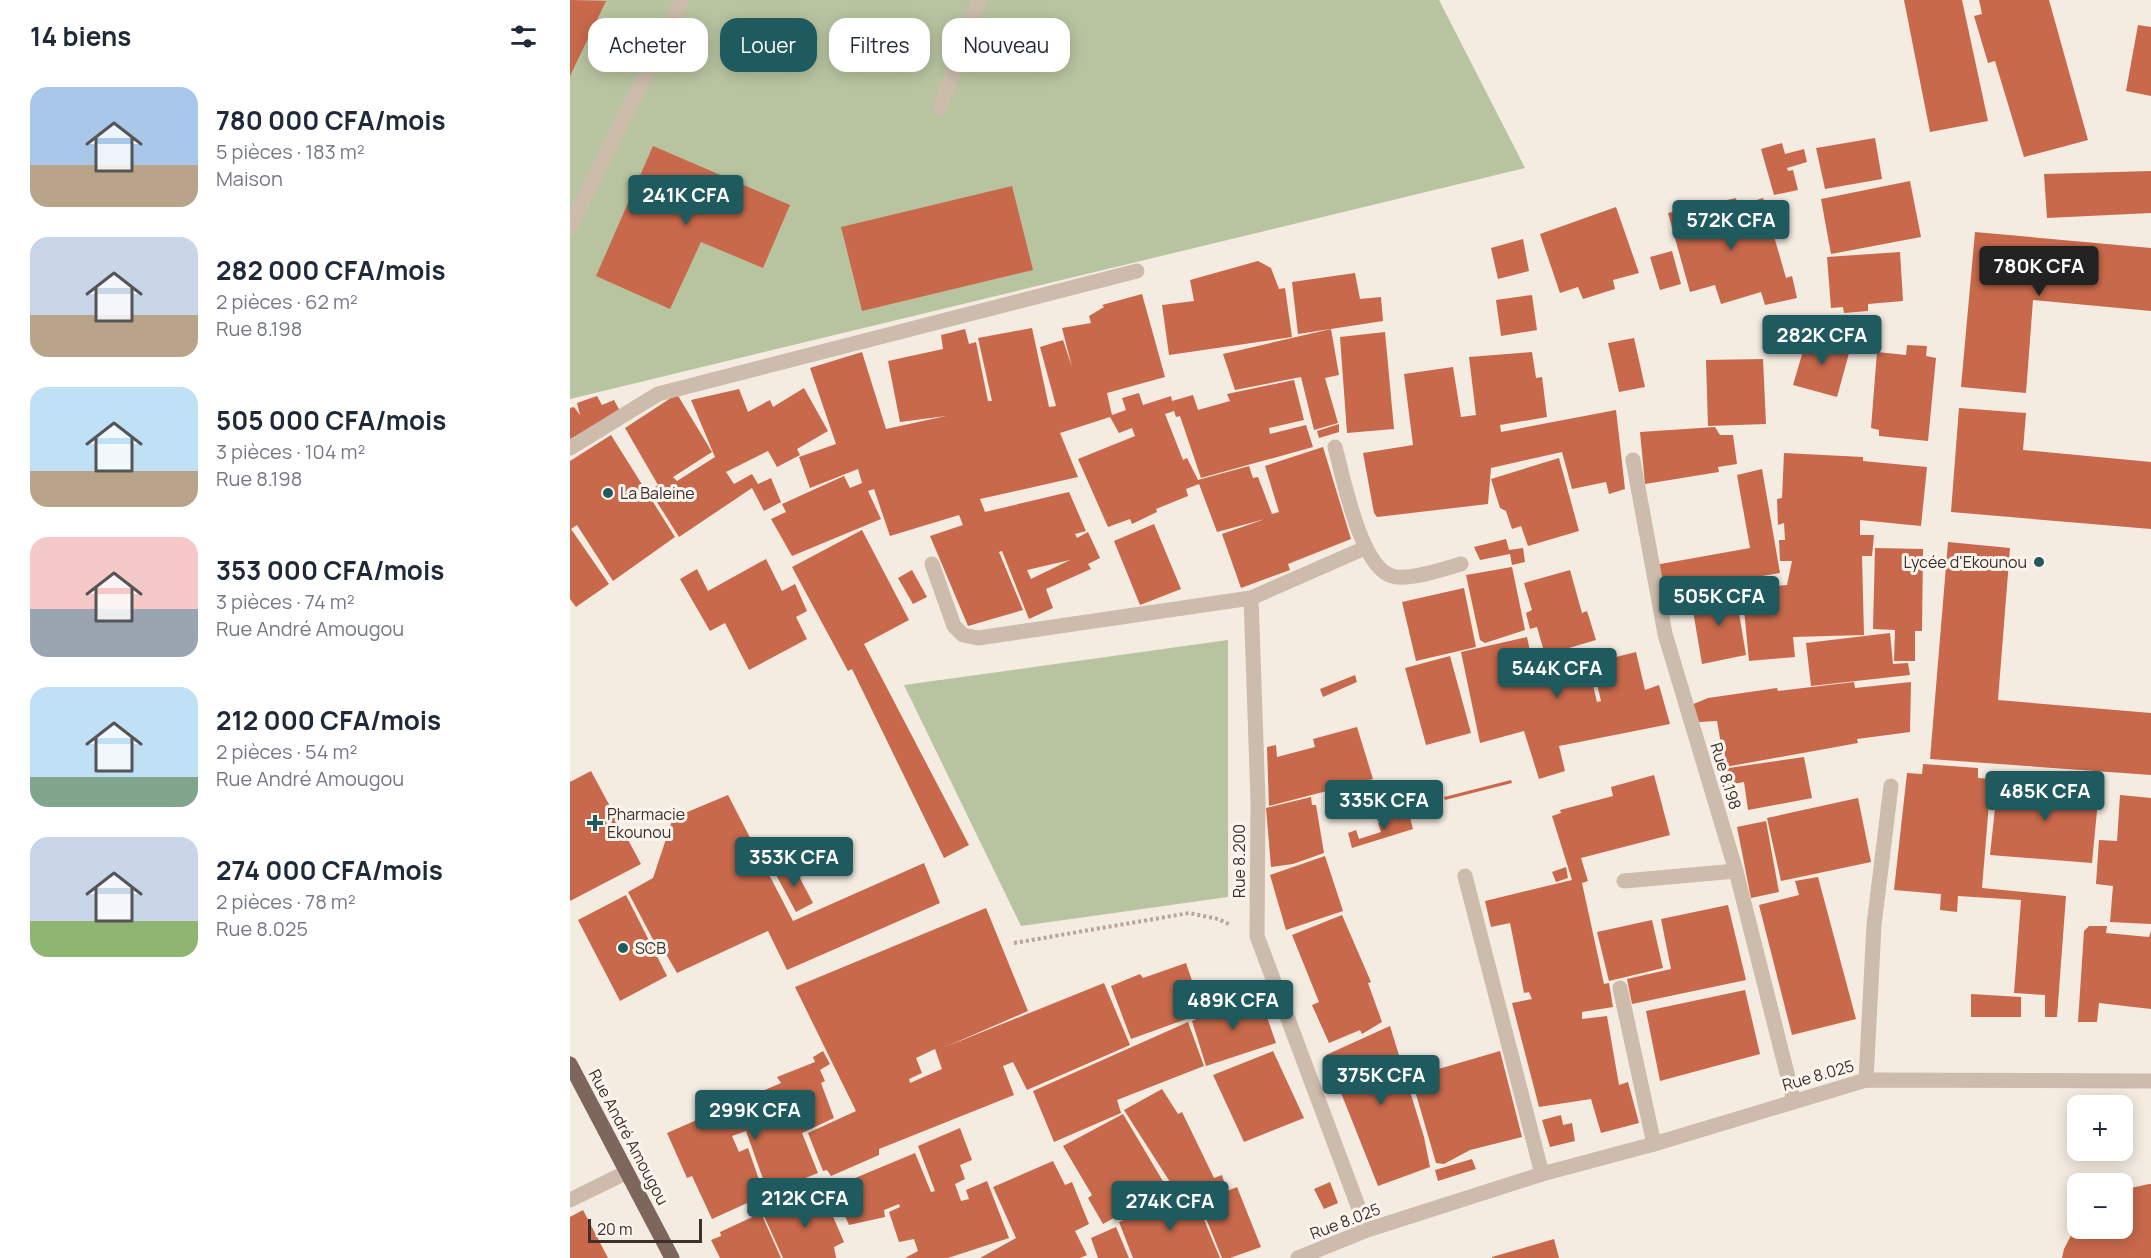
<!DOCTYPE html>
<html lang="fr">
<head>
<meta charset="utf-8">
<style>
	body { margin:0; font-family:Manrope,sans-serif; background:#f6f6f7; color:#1f2937; height:100vh; display:flex; flex-direction:column; font-size:22px; white-space:nowrap }
	* { box-sizing:border-box; margin:0 }
	p { font-size:20px; color:#747a83 }
	.icon { flex:none; width:33px; height:33px; fill:none; stroke:currentColor; stroke-width:2; stroke-linecap:round; stroke-linejoin:round }
	.map { position:relative; flex:1; overflow:hidden }
	.panel { display:flex; flex-direction:column; background:#fff; width:570px }
	.panel>* { flex:none }
	.guide { position:absolute; left:18px; top:18px; width:570px; height:54px; display:flex; gap:12px }
	.tools { position:absolute; left:1497px; top:1095px; display:grid; gap:12px }
	.tools a { display:grid; place-items:center; width:66px; height:66px; border-radius:12px; background:#fff; box-shadow:0 3px 15px #0003; font-size:30px }
	.scale { position:absolute; left:18px; bottom:15px; width:114px; box-sizing:border-box; padding-left:6px; border:3px solid #3b302b; border-top:0; font-size:16px; line-height:21px; white-space:nowrap; color:#3b302b; -webkit-text-stroke:4px #fbf5ee; paint-order:stroke }
	.price { position:absolute; translate:-50% -51px; padding:0 14px; border-radius:6px; background:#1f5a5e; color:#fff; font-size:20px; line-height:39px; filter:drop-shadow(0 2px 3px #0008) }
	.price::after { content:''; position:absolute; left:50%; top:36px; width:18px; height:14px; margin-left:-9px; background:inherit; clip-path:polygon(0 0,100% 0,50% 100%) }
	.price.selected { background:#222; color:#fff }
	ul { padding:0; list-style:none }
	li { display:flex; align-items:center; gap:18px; height:150px; padding:0 30px }
	li span { display:grid; place-items:center; flex:none; width:168px; height:120px; border-radius:18px; color:#555 }
	li>.icon { margin-inline-start:auto }
	span .icon { width:72px; height:72px; fill:#fffc; stroke-width:1 }
	li b { font-size:26px }
	h2 { display:flex; justify-content:space-between; align-items:center; height:72px; padding:0 30px; font-size:26px }
	.pill { padding:0 21px; border-radius:18px; background:#fff; box-shadow:0 3px 15px #0003; font-size:21px; line-height:54px }
	.pill.selected { background:#1f5a5e; color:#fff }
	main { display:flex; flex:1; min-height:0 }
	.map>svg:first-child { display:block }
	.green { fill:#b8c4a0 }
	.building { fill:#c8694b; fill-rule:evenodd }
	.lines { fill:none; stroke-linecap:round; stroke-linejoin:round }
	.path { stroke:#b9a596; stroke-width:4; stroke-dasharray:3 3; stroke-linecap:butt }
	.minor { stroke:#cdbbac; stroke-width:15 }
	.major { stroke:#7d675c; stroke-width:15 }
	.poi-dot { fill:#1f5a5e; stroke:#fbf5ee; stroke-width:2 }
	.labels { text-anchor:middle; stroke-width:6; stroke-linejoin:round; paint-order:stroke }
	.poi-label { font-size:16px; fill:#3b302b; stroke:#fbf5ee; text-anchor:start }
	.street-label { font-size:16px; fill:#3b302b; stroke:#fbf5ee }
</style>
</head>
<body>
<main>
<section class="panel">
<h2>14 biens<svg class="icon" aria-label="filters" viewBox="0 0 24 24"><path d="M4 7h16M4 17h16"/><circle cx="9" cy="7" r="2"/><circle cx="15" cy="17" r="2"/></svg></h2>
<ul>
<li><span style="background:linear-gradient(#a9c7e8 65%,#b9a48a 0)"><svg class="icon" aria-label="home" viewBox="0 0 24 24"><path d="M3 11l9-7 9 7M6 9v11h12V9"/></svg></span><div><b>780 000 CFA/mois</b><p>5 pièces · 183 m²</p><p>Maison</p></div></li>
<li><span style="background:linear-gradient(#c9d6e8 65%,#b9a48a 0)"><svg class="icon" aria-label="home" viewBox="0 0 24 24"><path d="M3 11l9-7 9 7M6 9v11h12V9"/></svg></span><div><b>282 000 CFA/mois</b><p>2 pièces · 62 m²</p><p>Rue 8.198</p></div></li>
<li><span style="background:linear-gradient(#bfe0f5 70%,#b9a48a 0)"><svg class="icon" aria-label="home" viewBox="0 0 24 24"><path d="M3 11l9-7 9 7M6 9v11h12V9"/></svg></span><div><b>505 000 CFA/mois</b><p>3 pièces · 104 m²</p><p>Rue 8.198</p></div></li>
<li><span style="background:linear-gradient(#f6c9c9 60%,#9aa5b1 0)"><svg class="icon" aria-label="home" viewBox="0 0 24 24"><path d="M3 11l9-7 9 7M6 9v11h12V9"/></svg></span><div><b>353 000 CFA/mois</b><p>3 pièces · 74 m²</p><p>Rue André Amougou</p></div></li>
<li><span style="background:linear-gradient(#bfe0f5 75%,#7fa58c 0)"><svg class="icon" aria-label="home" viewBox="0 0 24 24"><path d="M3 11l9-7 9 7M6 9v11h12V9"/></svg></span><div><b>212 000 CFA/mois</b><p>2 pièces · 54 m²</p><p>Rue André Amougou</p></div></li>
<li><span style="background:linear-gradient(#c9d6e8 70%,#8fb573 0)"><svg class="icon" aria-label="home" viewBox="0 0 24 24"><path d="M3 11l9-7 9 7M6 9v11h12V9"/></svg></span><div><b>274 000 CFA/mois</b><p>2 pièces · 78 m²</p><p>Rue 8.025</p></div></li>
</ul>
</section>
<div class="map">
<svg width="1581" height="1258" viewBox="0 0 1581 1258">
	<rect width="100%" height="100%" fill="#f4ebe1"/>
	<g class="green">
		<path d="M0,0H869L955,168L0,399Z"/>
		<path d="M658,640V897L451,926L334,685Z"/>
	</g>
	<g class="building">
		<path d="M0,0L36,1L0,76Z"/>
		<path d="M1334,0H1392L1418,121L1360,132Z"/>
		<path d="M1409,0H1479L1518,140L1454,157L1425,61L1418,63L1404,16L1412,14Z"/>
		<path d="M1568,25L1581,27V96L1556,91Z"/>
		<path d="M1305,138L1312,179L1255,189L1246,148Z"/>
		<path d="M1212,143L1215,154L1234,149L1237,162L1217,168L1218,171L1223,170L1228,190L1204,195L1191,149Z"/>
		<path d="M83,146L220,205L193,268L131,242L100,309L26,276Z"/>
		<path d="M1581,171V213L1477,218L1474,174Z"/>
		<path d="M1340,181L1351,237L1261,254L1251,199Z"/>
		<path d="M442,186L463,270L292,311L271,227Z"/>
		<path d="M1166,198L1168,206L1193,198L1216,278L1222,276L1227,298L1195,305L1191,292L1151,304L1145,285L1120,292L1098,213Z"/>
		<path d="M1046,207L1069,273L1043,280L1045,289L1013,299L1008,287L990,293L970,234Z"/>
		<path d="M1405,232L1581,248V311L1463,300L1456,393L1391,387Z"/>
		<path d="M953,239L959,271L928,279L921,248Z"/>
		<path d="M1102,251L1111,284L1090,290L1080,257Z"/>
		<path d="M1330,252L1333,301L1298,304V311L1274,313L1273,307L1261,308L1257,257Z"/>
		<path d="M688,261L701,268L709,289L715,288L722,337L599,355L592,305L624,301L620,280Z"/>
		<path d="M785,273L790,299L811,297L813,321L728,334L722,282Z"/>
		<path d="M572,294L595,377L537,393L542,415L556,410L552,398L569,393L573,405L601,396L602,401L623,395L628,410L660,401L657,394L724,380L734,420L699,428L700,434L736,425L743,447L631,478L610,416L606,417L604,411L595,414L613,460L617,458L628,480L679,466L683,478L688,477L702,514L709,512L695,466L753,447L781,539L718,564L720,570L671,588L652,534L695,519L647,532L629,484L616,489L618,496L586,509L587,512L562,524L560,519L538,527L508,459L565,436L562,428L549,433L540,417L490,433L508,477L410,499L415,512L499,492L516,531L505,534L507,538L518,532L530,558L518,564L521,569L476,589L483,608L459,619L432,551L429,552L453,610L398,626L360,536L393,525L389,515L320,536L304,489L298,491L311,519L222,556L201,519L216,512L212,504L274,476L280,488L292,483L288,469L240,488L229,457L266,444L240,368L292,352L316,429L376,416L330,422L318,361L373,349L371,335L395,329L399,344L406,342L418,401H422L408,338L462,328L479,407L486,406L470,347L493,340L502,367L492,328L521,323L519,316L534,307L532,305ZM500,560L461,579L457,570Z"/>
		<path d="M962,295L967,330L931,336L926,300Z"/>
		<path d="M761,329L769,375L755,378L768,423L744,430L731,377L665,390L653,354Z"/>
		<path d="M815,332L824,429L777,433L770,337Z"/>
		<path d="M1238,334L1281,346L1267,397L1223,385Z"/>
		<path d="M1064,338L1075,387L1049,392L1038,343Z"/>
		<path d="M1337,345L1357,346L1356,356L1366,358L1358,441L1309,436V430L1301,428L1307,352L1336,355Z"/>
		<path d="M962,352L966,378L972,377L977,417L930,425L931,432L1046,410L1055,489L1039,494L1036,482L1002,489L992,452L921,468L918,504L807,517L804,513L793,453L843,445L834,374L883,367L891,417L906,415L899,357Z"/>
		<path d="M1193,359L1196,424L1138,426L1136,360Z"/>
		<path d="M234,388L258,431L227,449L230,455L207,467L198,451L156,472L164,484L182,474L188,484L201,478L211,502L194,511L182,488L109,537L80,491L88,485L55,428L107,394L142,452L103,477L107,481L145,457L121,400L169,389L178,412L200,400L203,407Z"/>
		<path d="M27,396L32,405L44,400L51,413L0,439V408L4,407L10,415L7,403Z"/>
		<path d="M1389,408L1456,413L1453,450L1581,462V529L1381,512Z"/>
		<path d="M769,424V432L749,438L747,431Z"/>
		<path d="M1145,427L1150,435H1163L1167,464L1148,467L1149,472L1075,484L1070,432Z"/>
		<path d="M41,435L105,537L43,581L7,525L1,529L39,584L6,607L0,599V461Z"/>
		<path d="M1214,453L1293,457V461L1357,467L1351,526L1290,520V535H1304L1302,556H1292L1294,635L1223,637L1225,657L1179,661L1172,589L1217,585L1222,561H1210L1209,540H1215L1214,523L1208,525L1207,499L1212,498Z"/>
		<path d="M989,458L1009,531L958,546L951,526L942,529L936,511L930,508L921,479Z"/>
		<path d="M1192,469L1210,573L1091,593L1085,565L1180,548L1167,475Z"/>
		<path d="M584,524L611,589L570,605L544,541Z"/>
		<path d="M292,530L339,620L294,644L399,845L374,858L282,669L278,671L222,567Z"/>
		<path d="M936,539L939,550L953,548L955,562L942,565L940,554L910,560L904,547Z"/>
		<path d="M1378,542L1440,548L1428,700L1581,713V775L1360,759Z"/>
		<path d="M1305,548L1353,549L1352,631H1345V661H1324L1325,630L1303,629Z"/>
		<path d="M196,559L212,591L225,584L237,611L226,617L237,639L179,670L155,623L140,631L110,579L127,569L138,591Z"/>
		<path d="M942,567L955,630L915,643L910,640L896,575Z"/>
		<path d="M342,570L357,597L343,604L328,578Z"/>
		<path d="M1000,570L1012,613L1017,611L1026,640L975,655L967,627L960,629L956,613L962,610L954,583Z"/>
		<path d="M894,588L906,647L846,661L832,602Z"/>
		<path d="M1165,589L1176,655L1132,664L1121,599Z"/>
		<path d="M1320,633L1323,664L1338,663L1340,675L1241,686L1236,643Z"/>
		<path d="M957,637L962,660L1014,648L1027,702L1031,701L1022,663L1066,652L1075,690L1089,685L1100,724L989,746L995,771L969,779L954,731L910,743L891,652Z"/>
		<path d="M880,656L901,733L856,745L835,668Z"/>
		<path d="M785,675L787,682L753,697L750,689Z"/>
		<path d="M1284,682L1285,688L1341,682L1340,732L1287,739L1288,743L1155,767L1147,721L1129,722L1121,705L1138,698L1207,688L1208,691Z"/>
		<path d="M787,727L803,779L699,806L697,747L706,745L707,757L745,747L743,739Z"/>
		<path d="M1234,757L1242,798L1178,810L1174,782L1158,785L1152,769Z"/>
		<path d="M1353,764L1408,768V778L1421,779L1412,888L1496,896L1487,1017H1475V995L1444,993L1451,900L1388,896L1387,912L1370,910L1371,894L1324,890L1337,773L1352,774Z"/>
		<path d="M21,771L71,864L0,901V782Z"/>
		<path d="M1084,775L1100,835L1011,858L1018,881L1012,883L1034,984L1039,983L1043,1007L1012,1012V1019L1037,1016L1049,1085L1058,1082L1069,1123L1031,1133L1021,1099L969,1107L942,1003L962,999L959,992L954,993L940,923L921,927L915,901L1002,880L982,816L991,813L990,810L1043,796L1041,787Z"/>
		<path d="M941,780L942,783L875,800L874,797Z"/>
		<path d="M1428,780L1529,790L1522,863L1420,855Z"/>
		<path d="M158,795L223,921L354,863L370,903L217,970L198,931L107,973L92,947L88,949L58,892L83,878L103,818Z"/>
		<path d="M1550,795L1581,798V924L1540,922L1543,886L1526,884L1529,840L1547,841Z"/>
		<path d="M741,797L742,805H746L754,853L723,864L701,867L696,808Z"/>
		<path d="M1288,798L1301,862L1211,881L1197,818Z"/>
		<path d="M839,814L843,829L782,848L778,833L786,830L789,839L811,832L808,823Z"/>
		<path d="M1196,821L1209,892L1181,898L1167,827Z"/>
		<path d="M755,856L773,911L716,930L700,875Z"/>
		<path d="M223,865L243,903L226,912L205,873Z"/>
		<path d="M996,867L998,878L986,882L982,872Z"/>
		<path d="M1248,877L1286,1019L1222,1035L1189,905L1229,895L1225,881Z"/>
		<path d="M56,895L97,976L50,1001L8,920Z"/>
		<path d="M1158,905L1176,980L1062,1004L1057,979L1101,969L1091,919Z"/>
		<path d="M416,908L458,1011L375,1047L534,983L560,1045L457,1090L443,1062L433,1066L444,1095L309,1149V1155L261,1176L257,1170L253,1171L238,1133L286,1111L225,987ZM365,1049L372,1069L340,1083L339,1079L352,1073L346,1058Z"/>
		<path d="M772,915L801,982L798,983L812,1022L792,1034L790,1030L759,1043L742,1005L749,1002L722,935Z"/>
		<path d="M1082,920L1093,968L1039,981L1027,932Z"/>
		<path d="M1519,926H1537L1536,933L1579,937L1581,931V1009L1529,1003L1527,1022H1508L1514,931Z"/>
		<path d="M616,963L633,1013L561,1039L541,986L570,974L573,978Z"/>
		<path d="M1175,990L1190,1054L1090,1081L1076,1011Z"/>
		<path d="M689,994L706,1043L636,1066L622,1021L659,1003L666,1007Z"/>
		<path d="M1401,994L1451,997V1017H1401Z"/>
		<path d="M618,1022L634,1066L547,1100L551,1113L484,1142L463,1091Z"/>
		<path d="M820,1026L854,1137L860,1167L808,1186L756,1055Z"/>
		<path d="M253,1051L260,1064L250,1070L255,1081L251,1083L264,1118L232,1133L248,1173L198,1193L176,1131L162,1136L169,1152L178,1148L193,1191L186,1199L142,1219L122,1176L117,1178L97,1133L211,1083L207,1077L245,1062L243,1057Z"/>
		<path d="M703,1051L734,1118L674,1142L643,1075Z"/>
		<path d="M930,1051L952,1137L900,1150L874,1164L866,1163L841,1077Z"/>
		<path d="M592,1089L608,1114L612,1112L644,1178L652,1175L657,1191L667,1187L691,1247L660,1258H652L623,1186L611,1191L606,1183L600,1182L554,1110Z"/>
		<path d="M553,1114L597,1188L533,1224L518,1198L522,1195L493,1146Z"/>
		<path d="M991,1115L993,1125L1002,1123L1005,1141L980,1147L972,1120Z"/>
		<path d="M390,1128L402,1160L390,1165L395,1179L385,1184L391,1201L399,1199L396,1190L417,1181L439,1238L378,1258H335L348,1251L344,1239L329,1242L319,1212L330,1207L329,1204L314,1210L315,1217L279,1225L266,1196L281,1190L278,1181L345,1153L361,1192L365,1191L348,1146Z"/>
		<path d="M902,1159L906,1169L868,1181L865,1170Z"/>
		<path d="M483,1161L495,1185L502,1182L519,1224L505,1231L517,1255L510,1258H410L446,1238L423,1187Z"/>
		<path d="M760,1182L768,1203L754,1209L744,1189Z"/>
		<path d="M1579,1184H1581V1258H1492L1494,1249L1508,1222V1228H1552V1190Z"/>
		<path d="M252,1191L274,1242L264,1247L266,1258H213L194,1216L199,1211Z"/>
		<path d="M622,1191L650,1258H563L549,1222Z"/>
		<path d="M13,1210L38,1258H0V1217Z"/>
		<path d="M191,1213L211,1258H150L141,1240L151,1236L150,1232Z"/>
		<path d="M546,1227L559,1258H528L521,1238Z"/>
		<path d="M984,1239L989,1258H922V1257Z"/>
	</g>
	<g class="lines">
		<path class="path" d="M444,943L619,913L648,919L661,925"/>
		<g class="minor">
			<path d="M370,108L409,0"/>
			<path d="M0,227L112,0"/>
			<path d="M765,447C773,476 790,567 822,576C837,581 875,569 891,564"/>
			<path d="M0,448L88,394L567,271"/>
			<path d="M1063,460L1095,634L1166,871L1224,1101"/>
			<path d="M795,548L681,598L688,800L687,936L797,1230"/>
			<path d="M362,564L384,626L393,635L408,638L681,598"/>
			<path d="M895,876L972,1174"/>
			<path d="M1054,881L1166,871"/>
			<path d="M1050,988L1084,1144"/>
			<path d="M1296,1080L1304,925L1321,786"/>
			<path d="M0,1200L57,1172"/>
			<path d="M728,1258L797,1230L972,1174L1084,1144L1296,1080L1581,1081"/>
		</g>
		<path class="major" d="M0,1064L102,1258"/>
	</g>
	<g class="poi-dot">
		<circle cx="38" cy="493" r="6"/>
		<circle cx="1469" cy="562" r="6"/>
		<path d="M22 814h6v6h6v6h-6v6h-6v-6h-6v-6h6z"/>
		<circle cx="53" cy="948" r="6"/>
	</g>
	<g class="labels">
		<g class="poi-label">
			<text x="50" y="499">La Baleine</text>
			<text x="1457" y="568" text-anchor="end">Lycée d'Ekounou</text>
			<text x="37" y="820">Pharmacie<tspan x="37" dy="18">Ekounou</tspan></text>
			<text x="65" y="954">SCB</text>
		</g>
		<g class="street-label">
			<text transform="translate(1156 776) rotate(73)" y="6">Rue 8.198</text>
			<text transform="translate(669 861) rotate(-90)" y="6">Rue 8.200</text>
			<text transform="translate(1248 1075) rotate(-16)" y="6">Rue 8.025</text>
			<text transform="translate(59 1137) rotate(62)" y="6">Rue André Amougou</text>
			<text transform="translate(775 1221) rotate(-21)" y="6">Rue 8.025</text>
		</g>
	</g>
</svg>
<div class="tools">
<a>+</a>
<a>−</a>
</div>
<div class="scale">20 m</div>
<b class="price" style="left:116px;top:226px">241K CFA</b>
<b class="price" style="left:1161px;top:251px">572K CFA</b>
<b class="price selected" style="left:1469px;top:297px">780K CFA</b>
<b class="price" style="left:1252px;top:366px">282K CFA</b>
<b class="price" style="left:1149px;top:627px">505K CFA</b>
<b class="price" style="left:987px;top:699px">544K CFA</b>
<b class="price" style="left:1475px;top:822px">485K CFA</b>
<b class="price" style="left:814px;top:831px">335K CFA</b>
<b class="price" style="left:224px;top:888px">353K CFA</b>
<b class="price" style="left:663px;top:1031px">489K CFA</b>
<b class="price" style="left:811px;top:1106px">375K CFA</b>
<b class="price" style="left:185px;top:1141px">299K CFA</b>
<b class="price" style="left:235px;top:1229px">212K CFA</b>
<b class="price" style="left:600px;top:1232px">274K CFA</b>
<div class="guide">
<a class="pill">Acheter</a>
<a class="pill selected">Louer</a>
<a class="pill">Filtres</a>
<a class="pill">Nouveau</a>
</div>
</div>
</main>
</body>
</html>
